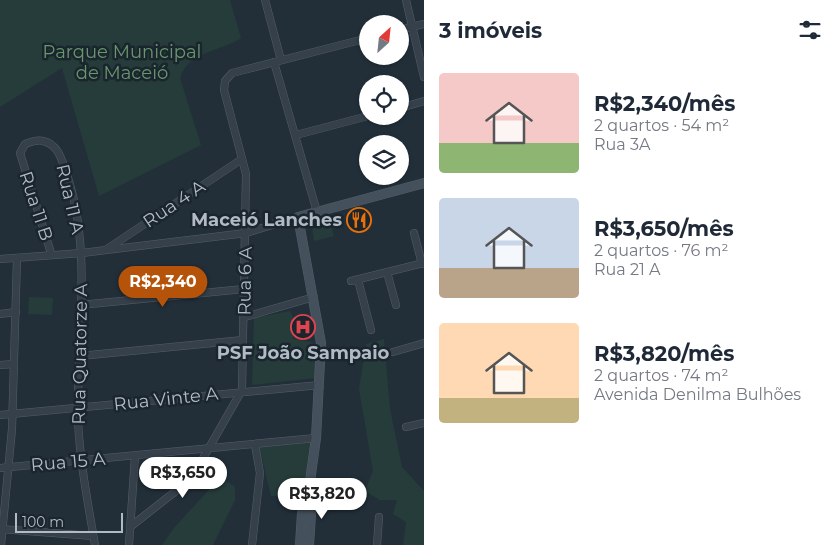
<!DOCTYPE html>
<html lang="pt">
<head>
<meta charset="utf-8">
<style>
	body { margin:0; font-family:Montserrat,sans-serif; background:#f6f6f7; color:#1f2937; height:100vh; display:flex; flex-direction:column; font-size:19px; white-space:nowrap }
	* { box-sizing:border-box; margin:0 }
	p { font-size:16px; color:#747a83 }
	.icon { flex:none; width:28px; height:28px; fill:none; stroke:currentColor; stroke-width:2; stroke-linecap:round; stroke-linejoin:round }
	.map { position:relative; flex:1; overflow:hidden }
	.details { display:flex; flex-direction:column; background:#fff; width:415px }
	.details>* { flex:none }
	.needle { width:32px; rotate:27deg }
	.buttons { position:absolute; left:359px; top:15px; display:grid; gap:10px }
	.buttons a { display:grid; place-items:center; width:50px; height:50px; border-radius:50%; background:#fff; box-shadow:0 1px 4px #0004; font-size:25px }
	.scale { position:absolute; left:15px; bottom:12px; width:108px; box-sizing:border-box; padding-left:5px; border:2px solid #b1bbc6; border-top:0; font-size:14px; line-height:18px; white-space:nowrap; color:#b1bbc6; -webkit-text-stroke:4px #1b252e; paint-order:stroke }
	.price { position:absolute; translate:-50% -42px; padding:0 11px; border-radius:18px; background:#fff; color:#222; font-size:16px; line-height:32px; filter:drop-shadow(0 1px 2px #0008) }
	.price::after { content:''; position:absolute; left:50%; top:30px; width:15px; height:11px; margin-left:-8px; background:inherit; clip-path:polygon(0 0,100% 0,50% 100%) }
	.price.current { background:#b45309; color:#fff }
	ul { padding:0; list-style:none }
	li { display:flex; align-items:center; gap:15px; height:125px; padding:0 15px }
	li span { display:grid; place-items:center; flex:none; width:140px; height:100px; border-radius:5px; color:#555 }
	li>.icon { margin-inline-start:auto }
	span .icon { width:60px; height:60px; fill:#fffc; stroke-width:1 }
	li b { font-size:21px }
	h2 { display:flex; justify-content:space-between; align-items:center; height:60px; padding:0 15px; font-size:21px }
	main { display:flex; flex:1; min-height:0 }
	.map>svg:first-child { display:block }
	.green { fill:#253c3b }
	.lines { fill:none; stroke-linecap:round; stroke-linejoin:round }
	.street-casing { stroke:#545e67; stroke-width:8 }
	.secondary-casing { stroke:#545e67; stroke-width:10 }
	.street { stroke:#36404a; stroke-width:7 }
	.secondary { stroke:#44505c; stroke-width:9 }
	.labels { text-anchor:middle; stroke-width:5; stroke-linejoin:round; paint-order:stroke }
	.park-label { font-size:18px; fill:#68966d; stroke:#1b252e }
	.street-label { font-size:18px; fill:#b1bbc6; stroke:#1b252e }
	.poi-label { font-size:18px; font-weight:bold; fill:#b1bbc6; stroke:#1b252e; text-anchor:end }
</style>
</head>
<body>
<main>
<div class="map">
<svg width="424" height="545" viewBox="0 0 424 545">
	<rect width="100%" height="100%" fill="#222f39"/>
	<g class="green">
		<path d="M0,0H230L241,38C223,51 188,51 180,78L201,145L99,196L62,68L0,107Z"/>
		<path d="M328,217L334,236L314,241L311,221Z"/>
		<path d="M29,297L53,298L52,315L28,314Z"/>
		<path d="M290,311L294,320L293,339L316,343V378L252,385L254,318Z"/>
		<path d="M384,339L390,409L402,467L424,491V545H403L406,522L393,514L397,500H380L365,491L373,471L359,389L366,344Z"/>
		<path d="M312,442L305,496H271L259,446Z"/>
		<path d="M224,479L235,487V500L213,545H162L174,528L216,482Z"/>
	</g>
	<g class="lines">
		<defs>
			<g id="street">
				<path d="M265,0L281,60"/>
				<path d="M406,0L424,77"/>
				<path d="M400,30L424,24"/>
				<path d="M274,62L317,212"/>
				<path d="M400,108L424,101"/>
				<path d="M296,135L368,116"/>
				<path d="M414,233L422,264"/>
				<path d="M107,249L242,159"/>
				<path d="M51,253L20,153L25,144C31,142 37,139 43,141C57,144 61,157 65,169C94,249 76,338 78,421C80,462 88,504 95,545"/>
				<path d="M0,259L82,253L246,233L298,217"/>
				<path d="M387,272L396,305"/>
				<path d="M358,280L371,330"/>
				<path d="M351,281L424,263"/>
				<path d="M80,305L244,289"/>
				<path d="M0,314L16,312"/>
				<path d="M245,317L314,297"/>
				<path d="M393,352L424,343"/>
				<path d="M80,356L243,340"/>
				<path d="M0,365L14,364"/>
				<path d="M0,415L320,385"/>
				<path d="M406,427L424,423"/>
				<path d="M0,468L316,438"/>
				<path d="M130,527L186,483L198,467L242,390L246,174L224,90L225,81L232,73L368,38"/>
				<path d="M0,529L93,536"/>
				<path d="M1,545L12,429L17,258"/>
				<path d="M129,545L135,456"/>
				<path d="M252,545L260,473L255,445"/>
				<path d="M377,545L379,517"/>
			</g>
			<g id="secondary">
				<path d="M308,496L311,514L309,545"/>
				<path d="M300,545L302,513L308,496L316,438L321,343L298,217L424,183"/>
			</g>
		</defs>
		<use href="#street" class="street-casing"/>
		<use href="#secondary" class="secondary-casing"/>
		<use href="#street" class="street"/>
		<use href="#secondary" class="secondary"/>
	</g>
	<defs>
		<symbol id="restaurant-ring" viewBox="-11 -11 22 22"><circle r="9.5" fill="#1b252e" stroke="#e8710a" stroke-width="1.5"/><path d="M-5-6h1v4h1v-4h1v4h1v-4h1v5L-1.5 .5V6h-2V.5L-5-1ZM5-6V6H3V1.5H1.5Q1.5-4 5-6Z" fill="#e8710a"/></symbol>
		<symbol id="hospital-ring" viewBox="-11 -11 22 22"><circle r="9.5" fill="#1b252e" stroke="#e0444e" stroke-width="1.5"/><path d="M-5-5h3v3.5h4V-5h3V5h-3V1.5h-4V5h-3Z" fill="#e0444e"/></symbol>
	</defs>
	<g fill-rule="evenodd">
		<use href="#restaurant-ring" x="345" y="206" width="28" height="28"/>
		<use href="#hospital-ring" x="289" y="313" width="28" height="28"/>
	</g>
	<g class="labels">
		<g class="park-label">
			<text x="122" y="58">Parque Municipal<tspan x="122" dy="21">de Maceió</tspan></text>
		</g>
		<g class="street-label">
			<text transform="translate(70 199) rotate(77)" y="6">Rua 11 A</text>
			<text transform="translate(174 204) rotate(-34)" y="6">Rua 4 A</text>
			<text transform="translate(36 206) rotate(72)" y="6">Rua 11 B</text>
			<text transform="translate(245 281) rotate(-89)" y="6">Rua 6 A</text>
			<text transform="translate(80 354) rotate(-89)" y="6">Rua Quatorze A</text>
			<text transform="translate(166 399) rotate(-6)" y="6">Rua Vinte A</text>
			<text transform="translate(68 462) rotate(-5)" y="6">Rua 15 A</text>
		</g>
		<g class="poi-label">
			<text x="342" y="226">Maceió Lanches</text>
			<text x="303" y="359" text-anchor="middle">PSF João Sampaio</text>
		</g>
	</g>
</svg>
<div class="buttons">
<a><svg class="needle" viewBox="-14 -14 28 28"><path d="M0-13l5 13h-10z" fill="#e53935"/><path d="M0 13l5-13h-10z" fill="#747a83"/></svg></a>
<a><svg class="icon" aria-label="locate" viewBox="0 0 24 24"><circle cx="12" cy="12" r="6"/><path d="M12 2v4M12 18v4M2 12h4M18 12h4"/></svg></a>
<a><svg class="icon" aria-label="layers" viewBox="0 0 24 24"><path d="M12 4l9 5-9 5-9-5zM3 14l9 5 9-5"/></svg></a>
</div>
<div class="scale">100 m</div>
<b class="price current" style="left:163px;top:308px">R$2,340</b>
<b class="price" style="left:183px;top:499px">R$3,650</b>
<b class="price" style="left:322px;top:520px">R$3,820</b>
</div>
<section class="details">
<h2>3 imóveis<svg class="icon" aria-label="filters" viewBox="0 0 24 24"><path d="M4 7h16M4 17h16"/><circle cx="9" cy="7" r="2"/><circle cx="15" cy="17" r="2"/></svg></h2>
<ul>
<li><span style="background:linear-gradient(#f6c9c9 70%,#8fb573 0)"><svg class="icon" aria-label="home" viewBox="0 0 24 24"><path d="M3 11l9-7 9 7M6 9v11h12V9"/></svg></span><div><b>R$2,340/mês</b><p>2 quartos · 54 m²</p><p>Rua 3A</p></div></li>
<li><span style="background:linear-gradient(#c9d6e8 70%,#b9a48a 0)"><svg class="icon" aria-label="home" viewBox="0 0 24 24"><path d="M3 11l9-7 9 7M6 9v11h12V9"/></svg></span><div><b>R$3,650/mês</b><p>2 quartos · 76 m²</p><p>Rua 21 A</p></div></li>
<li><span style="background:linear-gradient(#ffd9b3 75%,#c2b280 0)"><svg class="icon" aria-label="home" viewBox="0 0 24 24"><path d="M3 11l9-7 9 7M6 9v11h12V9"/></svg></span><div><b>R$3,820/mês</b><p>2 quartos · 74 m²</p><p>Avenida Denilma Bulhões</p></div></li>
</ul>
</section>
</main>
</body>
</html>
